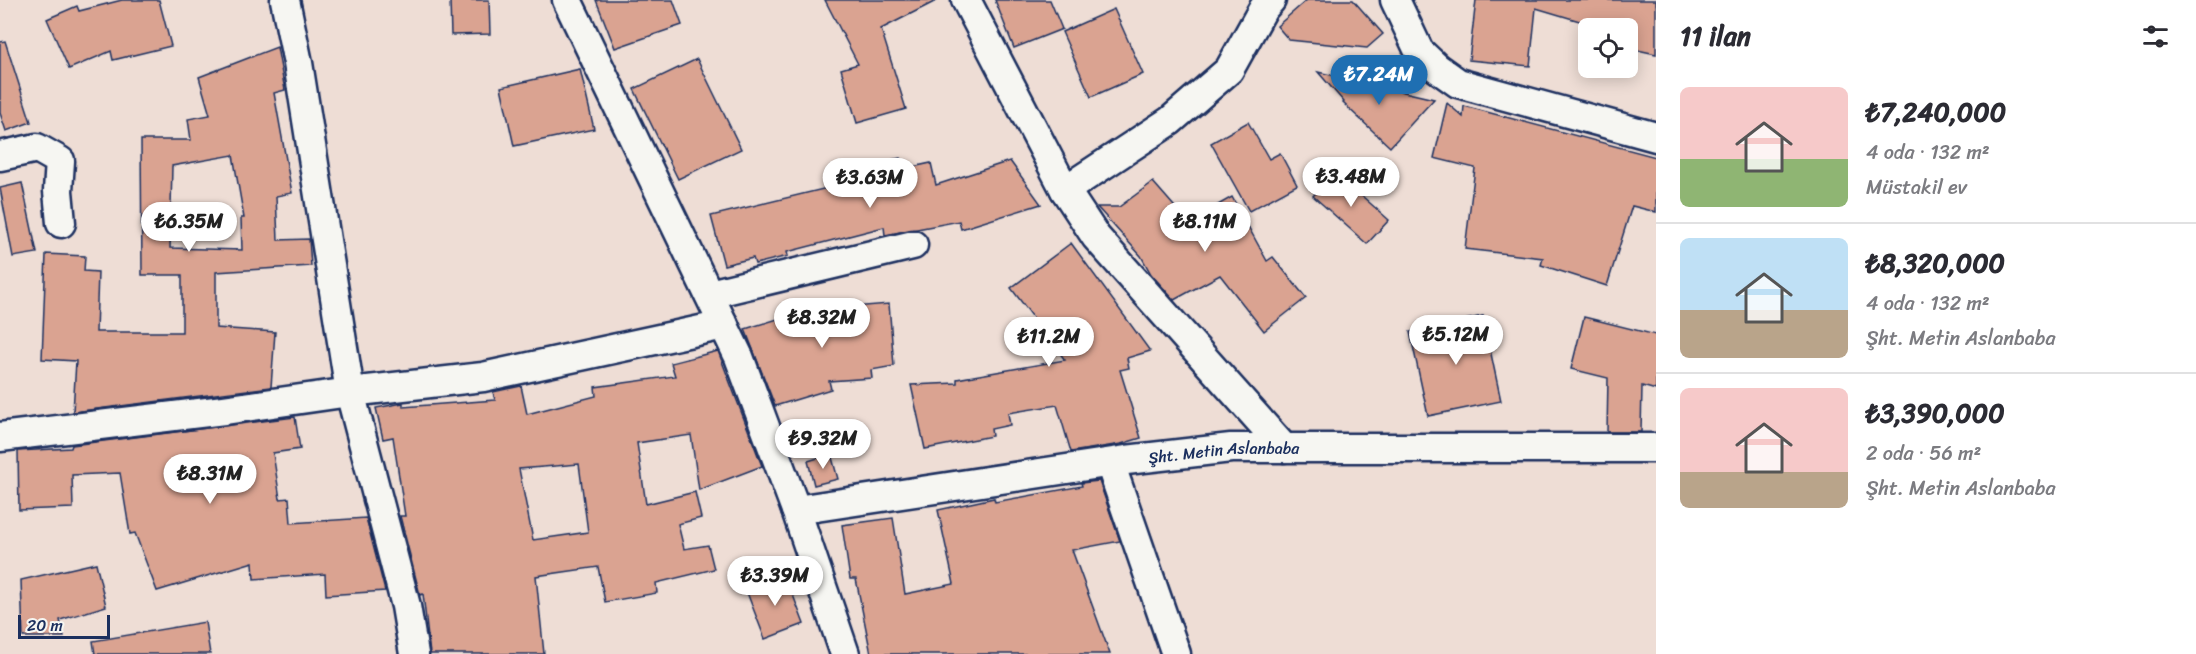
<!DOCTYPE html>
<html lang="tr">
<head>
<meta charset="utf-8">
<style>
	body { margin:0; font-family:Sriracha,sans-serif; background:#f7f7f7; color:#2b2b33; height:100vh; display:flex; flex-direction:column; font-size:22px; white-space:nowrap }
	* { box-sizing:border-box; margin:0 }
	p { font-size:20px; color:#7c7c81 }
	.icon { flex:none; width:33px; height:33px; fill:none; stroke:currentColor; stroke-width:2; stroke-linecap:round; stroke-linejoin:round }
	.map { position:relative; flex:1; overflow:hidden }
	.details { display:flex; flex-direction:column; background:#fff; width:540px }
	.details>* { flex:none }
	.controls { position:absolute; left:1578px; top:18px; display:grid; gap:12px }
	.controls a { display:grid; place-items:center; width:60px; height:60px; border-radius:9px; background:#fff; box-shadow:0 3px 15px #0003; font-size:30px }
	.scale { position:absolute; left:18px; bottom:15px; width:92px; box-sizing:border-box; padding-left:6px; border:3px solid #1b2f5e; border-top:0; font-size:16px; line-height:21px; white-space:nowrap; color:#1b2f5e; -webkit-text-stroke:4px #f6f6f2; paint-order:stroke }
	.price { position:absolute; translate:-50% -51px; padding:0 14px; border-radius:21px; background:#fff; color:#222; font-size:20px; line-height:39px; filter:drop-shadow(0 2px 3px #0008) }
	.price::after { content:''; position:absolute; left:50%; top:36px; width:18px; height:14px; margin-left:-9px; background:inherit; clip-path:polygon(0 0,100% 0,50% 100%) }
	.price.current { background:#1f6fb2; color:#fff }
	ul { padding:0; list-style:none }
	li { display:flex; align-items:center; gap:18px; height:150px; padding:0 24px }
	li+li { border-top:2px solid #e1e1e2 }
	li span { display:grid; place-items:center; flex:none; width:168px; height:120px; border-radius:9px; color:#555 }
	li>.icon { margin-inline-start:auto }
	span .icon { width:72px; height:72px; fill:#fffc; stroke-width:1 }
	li b { font-size:26px }
	h2 { display:flex; justify-content:space-between; align-items:center; height:72px; padding:0 24px; font-size:26px }
	main { display:flex; flex:1; min-height:0 }
	.map>svg:first-child { display:block }
	.building { fill:#daa391; stroke:#1b2f5e; stroke-width:1.5; fill-rule:evenodd }
	.lines { fill:none; stroke-linecap:round; stroke-linejoin:round }
	.minor-casing { stroke:#1b2f5e; stroke-width:33 }
	.minor { stroke:#f6f6f2; stroke-width:28 }
	.labels { text-anchor:middle; stroke-width:4.5; stroke-linejoin:round; paint-order:stroke }
	.street-label { font-size:16px; fill:#1b2f5e; stroke:#f6f6f2 }
</style>
</head>
<body>
<main>
<div class="map">
<svg width="1656" height="654" viewBox="0 0 1656 654">
	<rect width="100%" height="100%" fill="#eeddd5"/>
	<filter id="ink" filterUnits="userSpaceOnUse"><feTurbulence type="fractalNoise" baseFrequency=".0167" numOctaves="2"/><feDisplacementMap in="SourceGraphic" scale="12" xChannelSelector="R" yChannelSelector="G"/><feConvolveMatrix kernelMatrix="1 2 1 2 8 2 1 2 1" color-interpolation-filters="sRGB"/></filter>
	<g filter="url(#ink)">
		<g class="building">
			<path d="M122,0H159L171,46L113,60L111,51L69,69L47,19L77,6L79,11Z"/>
			<path d="M450,0H489L490,34L451,35Z"/>
			<path d="M596,0H673L682,25L615,48Z"/>
			<path d="M825,0H938L881,29L906,109L857,123L841,69L858,64Z"/>
			<path d="M995,0H1050L1062,29L1014,48Z"/>
			<path d="M1307,0H1353L1383,34L1367,48L1289,40L1277,26Z"/>
			<path d="M1476,0H1656V54L1628,48V28H1603L1536,8L1530,66L1469,60Z"/>
			<path d="M1114,9L1143,74L1091,97L1062,32Z"/>
			<path d="M5,41L31,122L6,131L0,113V42Z"/>
			<path d="M277,47L285,90L274,93L292,193L276,196L278,240L309,239L311,266L216,272V328L275,332L271,387L73,412L76,361L42,359L46,254L85,256L84,271L98,272L96,332H182V275H142L141,140H191L188,119L210,115L199,77ZM233,155L244,218H241L242,250L170,248L172,166Z"/>
			<path d="M697,59L741,149L678,179L634,89Z"/>
			<path d="M580,69L594,129L514,146L501,87Z"/>
			<path d="M1318,72L1434,99L1390,147L1343,103L1344,102Z"/>
			<path d="M1447,103L1463,117L1464,106L1656,157V212L1632,206L1607,286L1541,265L1543,258L1465,249L1475,168L1434,158Z"/>
			<path d="M1248,122L1269,159L1280,153L1297,185L1249,211L1211,143Z"/>
			<path d="M900,158L903,169L931,163L936,185L1010,161L1041,204L961,229L959,221L885,235L884,227L787,252L788,256L755,264L753,258L724,265L711,216L873,177L870,164Z"/>
			<path d="M1335,172L1389,220L1367,244L1313,196Z"/>
			<path d="M1153,182L1188,222L1232,197L1267,261L1273,257L1306,298L1264,331L1220,275L1174,300L1151,274L1141,256L1097,207H1119Z"/>
			<path d="M22,183L37,253L13,257L0,188Z"/>
			<path d="M1071,243L1150,351L1127,358L1129,368L1120,370L1141,438L1121,444L1071,452L1057,405L1008,413L1010,425L991,429L992,436L925,449L911,385L957,383V379L1065,360L1011,288Z"/>
			<path d="M889,304L894,366L871,370L872,378L829,381L831,389L775,406L745,329L804,311Z"/>
			<path d="M1483,316L1501,401L1428,416L1410,332Z"/>
			<path d="M1584,317L1656,335V390L1642,386L1641,432H1607L1608,378L1571,369Z"/>
			<path d="M718,351L762,466L699,490L691,435L637,443L646,504L695,492L701,518L678,524L684,549L708,545L714,569L656,583L657,593L605,602L598,567L536,576L544,654H430L423,594L420,595L400,516H405L393,437L383,439L376,408L403,403V407L495,400L493,392L521,386L527,414L596,396L595,387L675,376L671,363ZM579,464L588,532L533,540L519,469Z"/>
			<path d="M295,417L300,449L273,453L280,499L289,498L291,523L366,518L385,591L326,595L325,574L254,579L253,562L157,591L135,533L130,534L120,473L72,475L73,508L19,510L18,451L71,448L72,445Z"/>
			<path d="M831,454L838,479L814,485L808,461Z"/>
			<path d="M1099,481L1120,541L1072,550L1110,654H871L856,579H850L842,525L893,518L905,594L954,584L938,510L994,498L995,502L1082,486L1081,483Z"/>
			<path d="M96,563L106,606L60,620L64,637H23L21,580Z"/>
			<path d="M785,574L804,624L765,639L746,590Z"/>
			<path d="M205,622L210,654H95L93,641Z"/>
		</g>
		<g class="lines">
			<defs>
				<g id="minor">
					<path d="M285,0L298,63L350,392L406,606L414,654"/>
					<path d="M567,0L739,357L796,510L845,654"/>
					<path d="M966,0L1065,190L1096,237L1284,448"/>
					<path d="M1395,0L1419,51L1437,68L1458,83L1656,137"/>
					<path d="M0,156L37,148L60,161L58,191L61,223"/>
					<path d="M1065,190L1170,121L1229,70L1263,9L1271,0"/>
					<path d="M709,294L913,245"/>
					<path d="M0,437L224,410L350,392L483,377L724,325"/>
					<path d="M1110,463L1176,654"/>
					<path id="s1" d="M796,510L1126,460L1231,448H1656"/>
				</g>
			</defs>
			<use href="#minor" class="minor-casing"/>
			<use href="#minor" class="minor"/>
		</g>
	</g>
	<g class="labels">
		<g class="street-label">
			<text dy="6" stroke="none"><textPath href="#s1" startOffset="432">Şht. Metin Aslanbaba</textPath></text>
		</g>
	</g>
</svg>
<div class="controls">
<a><svg class="icon" aria-label="locate" viewBox="0 0 24 24"><circle cx="12" cy="12" r="6"/><path d="M12 2v4M12 18v4M2 12h4M18 12h4"/></svg></a>
</div>
<div class="scale">20 m</div>
<b class="price current" style="left:1379px;top:106px">₺7.24M</b>
<b class="price" style="left:1351px;top:208px">₺3.48M</b>
<b class="price" style="left:870px;top:209px">₺3.63M</b>
<b class="price" style="left:189px;top:253px">₺6.35M</b>
<b class="price" style="left:1205px;top:253px">₺8.11M</b>
<b class="price" style="left:822px;top:349px">₺8.32M</b>
<b class="price" style="left:1456px;top:366px">₺5.12M</b>
<b class="price" style="left:1049px;top:368px">₺11.2M</b>
<b class="price" style="left:823px;top:470px">₺9.32M</b>
<b class="price" style="left:210px;top:505px">₺8.31M</b>
<b class="price" style="left:775px;top:607px">₺3.39M</b>
</div>
<section class="details">
<h2>11 ilan<svg class="icon" aria-label="filters" viewBox="0 0 24 24"><path d="M4 7h16M4 17h16"/><circle cx="9" cy="7" r="2"/><circle cx="15" cy="17" r="2"/></svg></h2>
<ul>
<li><span style="background:linear-gradient(#f6c9c9 60%,#8fb573 0)"><svg class="icon" aria-label="home" viewBox="0 0 24 24"><path d="M3 11l9-7 9 7M6 9v11h12V9"/></svg></span><div><b>₺7,240,000</b><p>4 oda · 132 m²</p><p>Müstakil ev</p></div></li>
<li><span style="background:linear-gradient(#bfe0f5 60%,#b9a48a 0)"><svg class="icon" aria-label="home" viewBox="0 0 24 24"><path d="M3 11l9-7 9 7M6 9v11h12V9"/></svg></span><div><b>₺8,320,000</b><p>4 oda · 132 m²</p><p>Şht. Metin Aslanbaba</p></div></li>
<li><span style="background:linear-gradient(#f6c9c9 70%,#b9a48a 0)"><svg class="icon" aria-label="home" viewBox="0 0 24 24"><path d="M3 11l9-7 9 7M6 9v11h12V9"/></svg></span><div><b>₺3,390,000</b><p>2 oda · 56 m²</p><p>Şht. Metin Aslanbaba</p></div></li>
</ul>
</section>
</main>
</body>
</html>
